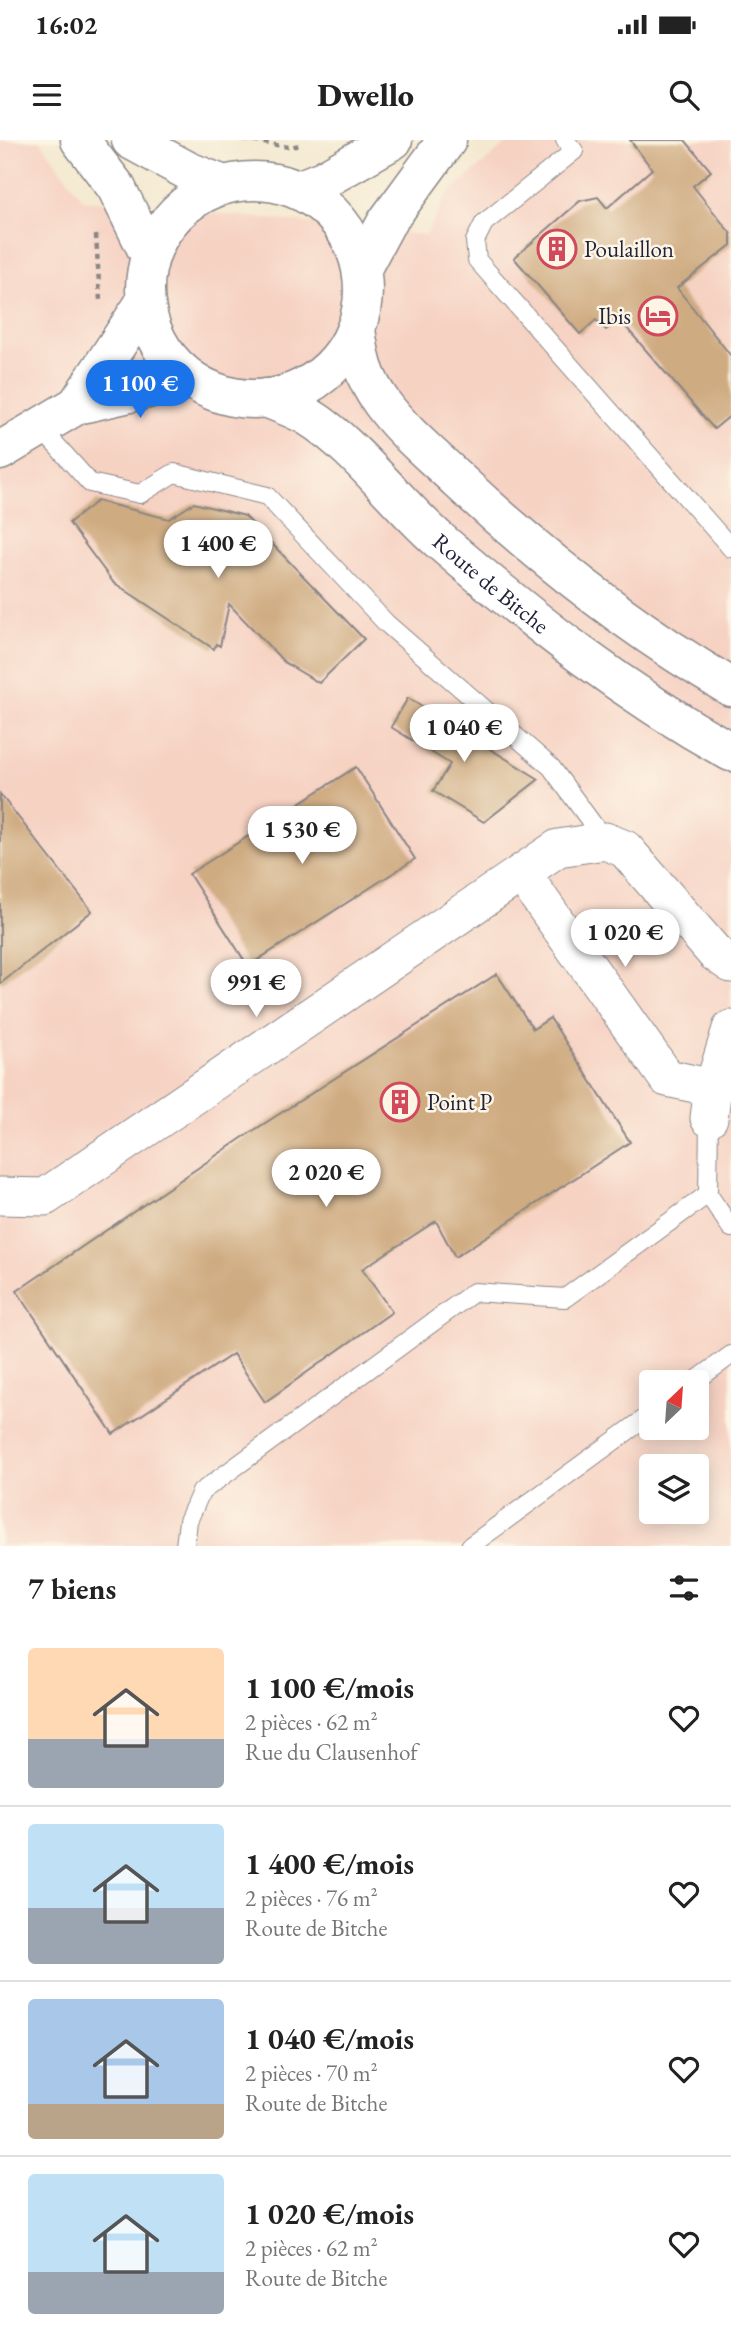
<!DOCTYPE html>
<html lang="fr">
<head>
<meta charset="utf-8">
<style>
	body { margin:0; font-family:"EB Garamond",serif; background:#f2f2f2; color:#222; height:100vh; display:flex; flex-direction:column; font-size:26px; white-space:nowrap }
	* { box-sizing:border-box; margin:0 }
	p { font-size:23px; color:#767676 }
	.icon { flex:none; width:38px; height:38px; fill:none; stroke:currentColor; stroke-width:2; stroke-linecap:round; stroke-linejoin:round }
	.map { position:relative; height:1406px; overflow:hidden }
	.side { display:flex; flex-direction:column; background:#fff; flex:1 }
	.side>* { flex:none }
	.needle { width:46px; rotate:25deg }
	.controls { position:absolute; left:639px; top:1230px; display:grid; gap:14px }
	.controls a { display:grid; place-items:center; width:70px; height:70px; border-radius:7px; background:#fff; box-shadow:0 4px 18px #0003; font-size:35px }
	.price { position:absolute; translate:-50% -60px; padding:0 16px; border-radius:24px; background:#fff; color:#222; font-size:23px; line-height:46px; filter:drop-shadow(0 2px 4px #0008) }
	.price::after { content:''; position:absolute; left:50%; top:42px; width:21px; height:16px; margin-left:-10px; background:inherit; clip-path:polygon(0 0,100% 0,50% 100%) }
	.price.selected { background:#1a73e8; color:#fff }
	ul { padding:0; list-style:none }
	li { display:flex; align-items:center; gap:21px; height:175px; padding:0 28px }
	li+li { border-top:2px solid #e0e0e0 }
	li span { display:grid; place-items:center; flex:none; width:196px; height:140px; border-radius:7px; color:#555 }
	li>.icon { margin-inline-start:auto }
	span .icon { width:84px; height:84px; fill:#fffc; stroke-width:1 }
	li b { font-size:30px }
	h2 { display:flex; justify-content:space-between; align-items:center; height:84px; padding:0 28px; font-size:30px }
	.status { display:flex; justify-content:space-between; align-items:center; height:49px; padding:0 35px; background:#fff; direction:ltr }
	.status svg { height:19px; fill:currentColor }
	header { display:flex; justify-content:space-between; align-items:center; height:91px; padding:0 28px; background:#fff; font-size:32px; font-weight:800 }
	.map>svg:first-child { display:block }
	.built { fill:#f6d2c3; fill-rule:evenodd }
	.building { fill:#cfab81 }
	.lines { fill:none; stroke-linecap:round; stroke-linejoin:round }
	.lane-casing { stroke:#8b8686; stroke-width:20 }
	.street-casing { stroke:#8b8686; stroke-width:39 }
	.secondary-casing { stroke:#8b8686; stroke-width:41 }
	.primary-casing { stroke:#8b8686; stroke-width:41 }
	.path { stroke:#8b8686; stroke-width:4.5; stroke-dasharray:5 5; stroke-linecap:butt }
	.lane { stroke:#fff; stroke-width:18 }
	.street { stroke:#fff; stroke-width:37 }
	.secondary { stroke:#fff; stroke-width:38 }
	.primary { stroke:#fff; stroke-width:38 }
	.labels { text-anchor:middle; stroke-width:5; stroke-linejoin:round; paint-order:stroke }
	.poi-label { font-size:23px; fill:#22223b; stroke:#fcf5e5; text-anchor:start }
	.street-label { font-size:23px; fill:#22223b; stroke:#fcf5e5 }
</style>
</head>
<body>
<div class="status"><b>16:02</b><svg viewBox="0 0 49 12"><path d="M0 12V9h3v3zM5 12V6h3v6zM10 12V3h3v9zM15 12V0h3v12zM26 1h20v11H26zM47 4h2v5h-2z"/></svg></div>
<header><svg class="icon" aria-label="menu" viewBox="0 0 24 24"><path d="M4 6h16M4 12h16M4 18h16"/></svg>Dwello<svg class="icon" aria-label="search" viewBox="0 0 24 24"><circle cx="10" cy="10" r="6"/><path d="M15 15l6 6"/></svg></header>
<div class="map">
<svg width="731" height="1406" viewBox="0 0 731 1406">
	<rect width="100%" height="100%" fill="#fcf5e5"/>
	<filter id="ink" filterUnits="userSpaceOnUse"><feTurbulence type="fractalNoise" baseFrequency=".0143" numOctaves="2"/><feDisplacementMap in="SourceGraphic" scale="14" xChannelSelector="R" yChannelSelector="G"/><feConvolveMatrix kernelMatrix="1 2 1 2 8 2 1 2 1" color-interpolation-filters="sRGB"/></filter>
	<filter id="wash" filterUnits="userSpaceOnUse"><feTurbulence type="fractalNoise" baseFrequency=".00686" numOctaves="4" result="noise"/><feDisplacementMap in="SourceGraphic" scale="28" xChannelSelector="R" yChannelSelector="G"/><feGaussianBlur stdDeviation="1.57" result="paint"/><feColorMatrix in="noise" values="0 0 0 0 0 0 0 0 0 0 0 0 0 0 0 0 0 1.4 0 .05"/><feComposite in="paint" operator="in"/></filter>
	<g filter="url(#wash)">
		<rect width="100%" height="100%" fill="#f4e9d0"/>
		<path class="built" d="M0,0H40L83,60L426,95L447,55L510,0H731V1406H0ZM651,1242H696V1288H651ZM651,1326H696V1372H651Z"/>
		<g id="blocks">
			<g class="building">
				<path d="M630,0H685L711,31L693,46L731,94V105L677,148L731,216V275L714,289L619,179L606,190L596,180L580,194L514,118L580,61L598,57L607,68L652,29Z"/>
				<path d="M97,361L169,379L194,363L245,376L364,499L319,543L284,522L229,464L220,506L216,504L214,509L113,442L69,383Z"/>
				<path d="M408,558L490,609L539,639L484,682L433,651L450,624L391,587Z"/>
				<path d="M356,627L415,719L248,826L189,734Z"/>
				<path d="M0,654L92,771L0,844Z"/>
				<path d="M497,834L533,889L550,878L630,1002L455,1117L436,1081L362,1129L392,1172L265,1262L233,1214L113,1294L17,1151L242,998Z"/>
			</g>
		</g>
	</g>
	<g filter="url(#ink)">
		<use href="#blocks" fill-opacity="0" stroke="#8b8686" stroke-width="2"/>
		<g class="lines">
			<defs>
				<g id="lane">
					<path d="M565,0L574,11L484,83L475,101L477,120L731,408"/>
					<path d="M40,287L90,343L140,354L174,333L267,356L386,483L551,627L605,701"/>
					<path d="M709,978L708,1054L731,1088"/>
					<path d="M694,1242L731,1215"/>
					<path d="M185,1406L188,1381L201,1352L474,1152L565,1158L708,1054"/>
					<path d="M470,1406L651,1274"/>
				</g>
				<g id="street">
					<path d="M522,734L667,938L713,948"/>
					<path d="M709,978L713,948L731,889"/>
					<path d="M0,1056L45,1057L558,708L605,701L625,709L715,813L731,824"/>
				</g>
				<g id="secondary">
					<path d="M298,50L323,40L393,0"/>
					<path d="M362,128L386,83L447,0"/>
					<path d="M77,265L145,162"/>
					<path d="M0,311L77,265L191,239"/>
				</g>
				<g id="primary">
					<path d="M80,0L116,47L150,116"/>
					<path d="M131,0L188,31L224,45"/>
					<circle cx="254" cy="150" r="109"/>
					<path d="M356,189C360,219 363,237 382,263C403,292 434,317 460,342C543,419 633,490 731,547"/>
					<path id="s1" d="M266,258C280,264 296,269 309,277C356,306 397,364 440,401C533,481 623,552 731,612"/>
				</g>
			</defs>
			<use href="#lane" class="lane-casing"/>
			<use href="#street" class="street-casing"/>
			<use href="#secondary" class="secondary-casing"/>
			<use href="#primary" class="primary-casing"/>
			<g class="path">
				<path d="M244,0L289,7L302,5"/>
				<path d="M96,95L100,160"/>
			</g>
			<use href="#lane" class="lane"/>
			<use href="#street" class="street"/>
			<use href="#secondary" class="secondary"/>
			<use href="#primary" class="primary"/>
		</g>
	</g>
	<defs>
		<symbol id="building-ring" viewBox="-11 -11 22 22"><circle r="9.5" fill="#fcf5e5" stroke="#d1495b" stroke-width="1.5"/><path d="M-4-6H4V6H1V3H-1V6H-4ZM-2.5-4.3h1.7v1.8h-1.7ZM.8-4.3h1.7v1.8H.8ZM-2.5-1h1.7V.8h-1.7ZM.8-1h1.7V.8H.8Z" fill="#d1495b"/></symbol>
		<symbol id="hotel-ring" viewBox="-11 -11 22 22"><circle r="9.5" fill="#fcf5e5" stroke="#d1495b" stroke-width="1.5"/><path d="M-6-4.5h1.5V1H6V5H4.5V3h-9V5H-6ZM-4 0a1.8 1.8 0 1 1 3.6 0ZM.5 0V-2.5h3Q6-2.5 6 0Z" fill="#d1495b"/></symbol>
	</defs>
	<g fill-rule="evenodd">
		<use href="#building-ring" x="535" y="87" width="44" height="44"/>
		<use href="#hotel-ring" x="636" y="154" width="44" height="44"/>
		<use href="#building-ring" x="378" y="940" width="44" height="44"/>
	</g>
	<g class="labels">
		<g class="poi-label">
			<text x="584" y="117">Poulaillon</text>
			<text x="631" y="184" text-anchor="end">Ibis</text>
			<text x="427" y="970">Point P</text>
		</g>
		<g class="street-label">
			<text dy="8" stroke="none"><textPath href="#s1" startOffset="294">Route de Bitche</textPath></text>
		</g>
	</g>
</svg>
<div class="controls">
<a><svg class="needle" viewBox="-14 -14 28 28"><path d="M0-13l5 13h-10z" fill="#e53935"/><path d="M0 13l5-13h-10z" fill="#767676"/></svg></a>
<a><svg class="icon" aria-label="layers" viewBox="0 0 24 24"><path d="M12 4l9 5-9 5-9-5zM3 14l9 5 9-5"/></svg></a>
</div>
<b class="price selected" style="left:140px;top:280px">1 100 €</b>
<b class="price" style="left:218px;top:440px">1 400 €</b>
<b class="price" style="left:464px;top:624px">1 040 €</b>
<b class="price" style="left:302px;top:726px">1 530 €</b>
<b class="price" style="left:625px;top:829px">1 020 €</b>
<b class="price" style="left:256px;top:879px">991 €</b>
<b class="price" style="left:326px;top:1069px">2 020 €</b>
</div>
<section class="side">
<h2>7 biens<svg class="icon" aria-label="filters" viewBox="0 0 24 24"><path d="M4 7h16M4 17h16"/><circle cx="9" cy="7" r="2"/><circle cx="15" cy="17" r="2"/></svg></h2>
<ul>
<li><span style="background:linear-gradient(#ffd9b3 65%,#9aa5b1 0)"><svg class="icon" aria-label="home" viewBox="0 0 24 24"><path d="M3 11l9-7 9 7M6 9v11h12V9"/></svg></span><div><b>1 100 €/mois</b><p>2 pièces · 62 m²</p><p>Rue du Clausenhof</p></div><svg class="icon" aria-label="heart" viewBox="0 0 24 24"><path d="M12 20l-8-8c-3-5 5-10 8-4 3-6 11-1 8 4z"/></svg></li>
<li><span style="background:linear-gradient(#bfe0f5 60%,#9aa5b1 0)"><svg class="icon" aria-label="home" viewBox="0 0 24 24"><path d="M3 11l9-7 9 7M6 9v11h12V9"/></svg></span><div><b>1 400 €/mois</b><p>2 pièces · 76 m²</p><p>Route de Bitche</p></div><svg class="icon" aria-label="heart" viewBox="0 0 24 24"><path d="M12 20l-8-8c-3-5 5-10 8-4 3-6 11-1 8 4z"/></svg></li>
<li><span style="background:linear-gradient(#a9c7e8 75%,#b9a48a 0)"><svg class="icon" aria-label="home" viewBox="0 0 24 24"><path d="M3 11l9-7 9 7M6 9v11h12V9"/></svg></span><div><b>1 040 €/mois</b><p>2 pièces · 70 m²</p><p>Route de Bitche</p></div><svg class="icon" aria-label="heart" viewBox="0 0 24 24"><path d="M12 20l-8-8c-3-5 5-10 8-4 3-6 11-1 8 4z"/></svg></li>
<li><span style="background:linear-gradient(#bfe0f5 70%,#9aa5b1 0)"><svg class="icon" aria-label="home" viewBox="0 0 24 24"><path d="M3 11l9-7 9 7M6 9v11h12V9"/></svg></span><div><b>1 020 €/mois</b><p>2 pièces · 62 m²</p><p>Route de Bitche</p></div><svg class="icon" aria-label="heart" viewBox="0 0 24 24"><path d="M12 20l-8-8c-3-5 5-10 8-4 3-6 11-1 8 4z"/></svg></li>
</ul>
</section>
</body>
</html>
